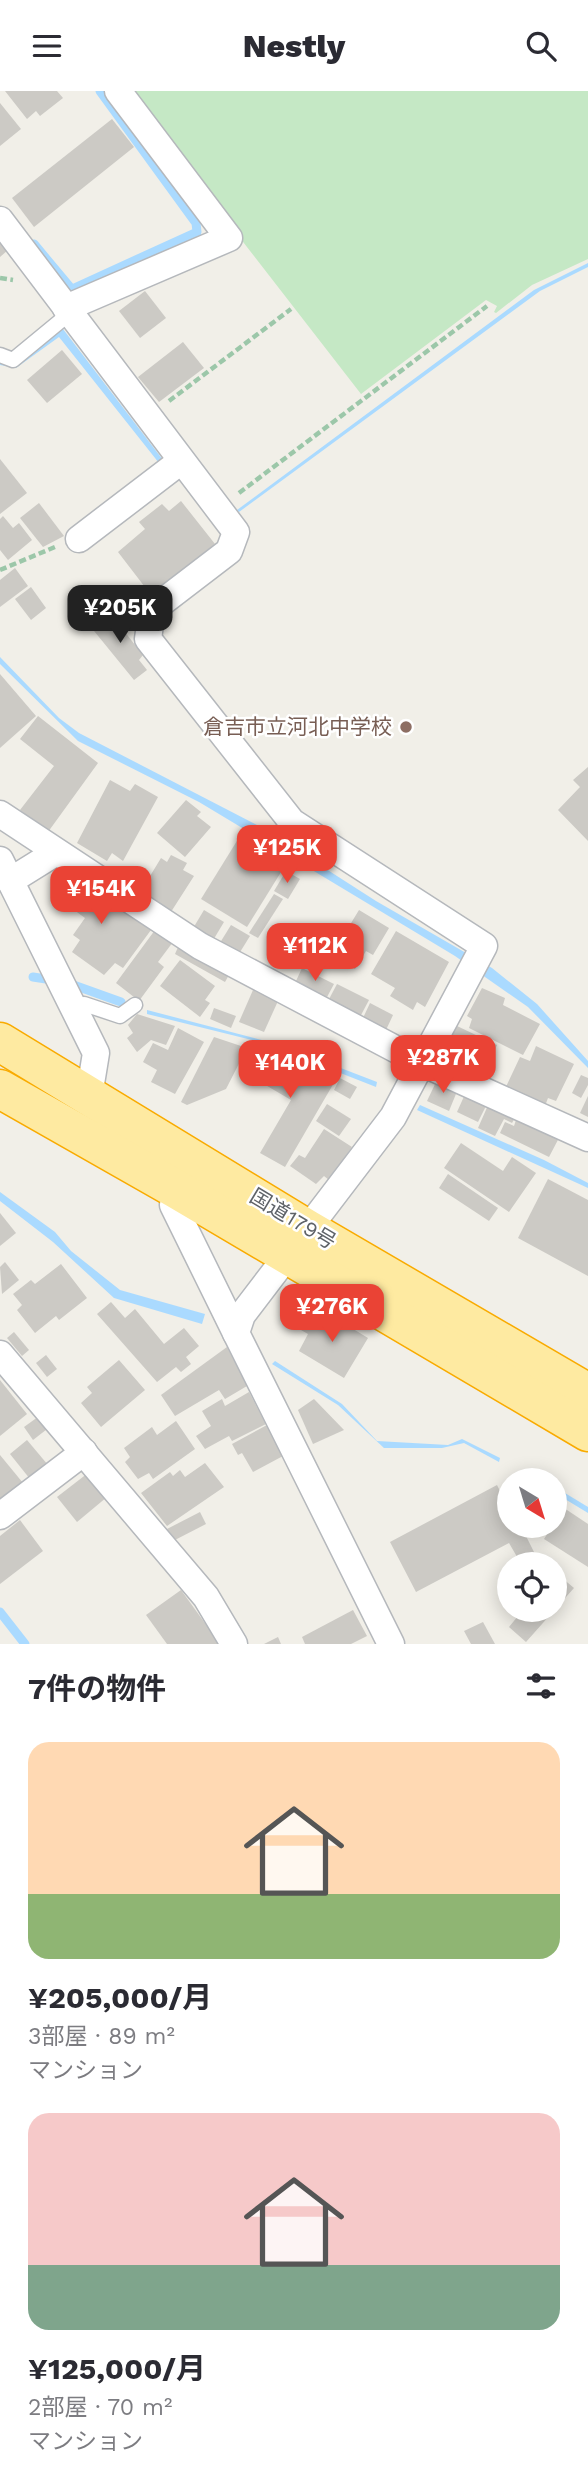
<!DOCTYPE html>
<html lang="ja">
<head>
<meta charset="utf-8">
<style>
	body { margin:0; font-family:"Work Sans","Noto Sans JP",sans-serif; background:#f7f7f7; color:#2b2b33; height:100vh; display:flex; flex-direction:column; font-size:26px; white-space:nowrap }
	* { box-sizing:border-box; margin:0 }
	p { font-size:23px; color:#7c7c81 }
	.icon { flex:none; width:38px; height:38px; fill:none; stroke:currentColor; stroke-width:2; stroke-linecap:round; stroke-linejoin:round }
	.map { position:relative; height:1553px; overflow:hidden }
	.details { display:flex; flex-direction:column; background:#fff; flex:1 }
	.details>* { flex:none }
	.needle { width:46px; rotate:142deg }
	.tools { position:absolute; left:497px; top:1377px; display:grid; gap:14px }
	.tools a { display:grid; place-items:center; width:70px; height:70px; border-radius:50%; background:#fff; box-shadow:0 4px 18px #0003; font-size:35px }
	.price { position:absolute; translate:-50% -60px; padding:0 16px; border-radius:14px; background:#ea4335; color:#fff; font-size:23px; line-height:46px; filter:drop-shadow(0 2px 4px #0008) }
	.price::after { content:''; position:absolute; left:50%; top:42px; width:21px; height:16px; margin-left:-10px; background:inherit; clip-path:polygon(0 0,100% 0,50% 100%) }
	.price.selected { background:#222; color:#fff }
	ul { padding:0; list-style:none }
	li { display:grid; align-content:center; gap:14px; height:371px; padding:0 28px }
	li span { display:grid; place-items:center; height:217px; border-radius:21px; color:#555 }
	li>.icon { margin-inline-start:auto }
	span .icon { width:126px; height:126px; fill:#fffc; stroke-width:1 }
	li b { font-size:30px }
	h2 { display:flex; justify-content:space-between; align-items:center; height:84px; padding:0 28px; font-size:30px }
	header { display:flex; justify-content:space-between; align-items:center; height:91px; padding:0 28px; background:#fff; font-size:32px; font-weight:800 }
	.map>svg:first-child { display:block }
	.green { fill:#c5e8c5 }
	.water { fill:#aadaff }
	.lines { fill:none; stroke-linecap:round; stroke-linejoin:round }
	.stream { stroke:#aadaff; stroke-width:9 }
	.building { fill:#cccac5 }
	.service-casing { stroke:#b5b8bc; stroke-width:17 }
	.minor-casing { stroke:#b5b8bc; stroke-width:29 }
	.trunk-casing { stroke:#f9ab00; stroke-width:41 }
	.path { stroke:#9cc7a9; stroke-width:4.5; stroke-dasharray:7 3.5; stroke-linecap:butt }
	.service { stroke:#fff; stroke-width:14 }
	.minor { stroke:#fff; stroke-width:26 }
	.trunk { stroke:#feeaa1; stroke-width:38 }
	.education-dot { fill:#8d6e63; stroke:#fff; stroke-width:2.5 }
	.labels { text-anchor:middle; stroke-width:5; stroke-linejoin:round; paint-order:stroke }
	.education-label { font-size:21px; fill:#785e54; stroke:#fff; text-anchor:end }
	.street-label { font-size:21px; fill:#5f6368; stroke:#fff }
</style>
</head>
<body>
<header><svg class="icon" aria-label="menu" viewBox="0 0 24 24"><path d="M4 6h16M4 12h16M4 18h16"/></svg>Nestly<svg class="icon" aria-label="search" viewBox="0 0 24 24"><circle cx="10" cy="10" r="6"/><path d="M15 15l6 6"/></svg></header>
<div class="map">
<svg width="588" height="1553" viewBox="0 0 588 1553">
	<rect width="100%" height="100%" fill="#f1efe8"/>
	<path class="green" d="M126,0H588V168L532,194L496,222L494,221L497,215L486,209L361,303Z"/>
	<g class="water">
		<path d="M588,172V176L540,200L239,421L237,419L534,199Z"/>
		<path d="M63,238L163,369L159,372L59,246L16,277L0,274V270L15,273L22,271Z"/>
		<path d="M0,566L59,627L79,642L259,735L376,810L492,877L537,913L588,970V977L528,916L455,865L199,711L78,650L0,573Z"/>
		<path d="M147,919L281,954L377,991L376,996L264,952L147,923Z"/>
		<path d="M420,1014L544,1069L588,1092V1097L417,1019Z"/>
		<path d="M0,1101L55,1141L71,1160L120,1199L205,1223L202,1233L114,1207L53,1151L0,1110Z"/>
		<path d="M275,1270L342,1313L377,1350L448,1354L462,1348L500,1367L499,1371L464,1352L442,1357H384L338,1314L272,1273Z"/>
		<path d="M555,1396L588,1416V1422L555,1402Z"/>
	</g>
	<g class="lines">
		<g class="stream">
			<path d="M34,153L69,195"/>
			<path d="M70,199L197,141L196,132L100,0"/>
			<path d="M33,886L46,888"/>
			<path d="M68,892L121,911"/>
			<path d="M0,1521L25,1553"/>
		</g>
	</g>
	<g class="building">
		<path d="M5,0H57L63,7L40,25L36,20L27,28Z"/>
		<path d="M0,12L21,38L0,55Z"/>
		<path d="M112,28L134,56L34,136L12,107Z"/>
		<path d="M0,149L8,159L0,166Z"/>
		<path d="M145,200L166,227L140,247L119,220Z"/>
		<path d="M183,251L204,277L159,311L138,286Z"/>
		<path d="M62,259L82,283L47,312L27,289Z"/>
		<path d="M0,368L27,402L0,423Z"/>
		<path d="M181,410L215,453L151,504L118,461L145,438L139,431L162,413L169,420Z"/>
		<path d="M39,412L64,445L43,456L20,427Z"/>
		<path d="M3,425L13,437L19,432L32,449L8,469L0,459V428Z"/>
		<path d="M15,477L28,495L0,516V489Z"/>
		<path d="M31,496L46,517L31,529L15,508Z"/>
		<path d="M109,521L143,564L139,569L147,579L134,589L90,535Z"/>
		<path d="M0,583L36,625L0,657Z"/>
		<path d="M38,625L98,672L48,741L20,719L54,675L20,648Z"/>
		<path d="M588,676V750L558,719L580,696L573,689Z"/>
		<path d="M110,689L130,700L135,693L158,706L123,770L112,762L107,770L77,752Z"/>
		<path d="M186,709L201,721L197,725L211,736L185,766L157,742Z"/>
		<path d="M240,745L286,773L247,836L201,808Z"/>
		<path d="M171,764L187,772L183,779L194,785L169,824L157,817L160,812L141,800L161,767L167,771Z"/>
		<path d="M67,780L151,839L123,877L115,872L104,884L72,861L80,849L73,844L85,827L51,802Z"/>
		<path d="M286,780L300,788L288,808L274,800Z"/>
		<path d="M274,803L283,808L258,847L249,842Z"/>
		<path d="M204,819L224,831L212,851L192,839Z"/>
		<path d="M359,819L389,837L373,864L366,860L355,878L331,865Z"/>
		<path d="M231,834L250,845L237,866L218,855Z"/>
		<path d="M155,839L173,851L158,871L164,876L139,910L116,892Z"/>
		<path d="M396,840L449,871L425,916L417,911L413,919L390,905L395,897L371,883Z"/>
		<path d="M179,854L230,882L225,891L175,863Z"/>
		<path d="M180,869L215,895L205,909L210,912L200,926L160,895Z"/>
		<path d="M302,877L334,893L327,906L296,890Z"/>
		<path d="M337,893L369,909L360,926L328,910Z"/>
		<path d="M482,897L505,907L503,914L540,933L523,964L469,937L472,928L467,925Z"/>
		<path d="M253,899L278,910L264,941L239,931Z"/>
		<path d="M370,912L393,924L386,939L363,927Z"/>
		<path d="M214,917L236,925L231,937L210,928Z"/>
		<path d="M137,923L175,935L166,954L151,949L137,961L127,947L133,942L128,934Z"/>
		<path d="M457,935L497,954L483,985L439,973Z"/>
		<path d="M178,937L204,951L175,1003L151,991L157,979L143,971L153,952L168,959Z"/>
		<path d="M214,946L247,957L226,998L187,1014L181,1011Z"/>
		<path d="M536,955L574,973L556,1010L548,1007L545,1015L504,1000L520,966L530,970Z"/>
		<path d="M259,959L318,978L335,990L285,1076L260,1062L291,1009L245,982Z"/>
		<path d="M581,984L588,987V994L581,1007L572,1002Z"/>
		<path d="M340,987L357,996L350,1008L334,999Z"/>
		<path d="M437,989L458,998L449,1020L427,1010Z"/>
		<path d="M466,1001L488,1011L478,1031L457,1021Z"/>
		<path d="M588,1005V1026L580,1022Z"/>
		<path d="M489,1012L516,1025L512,1032L504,1028L495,1045L478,1037Z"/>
		<path d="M327,1013L351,1028L339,1045L316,1030Z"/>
		<path d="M517,1026L560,1045L549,1066L500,1042L505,1031L514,1035Z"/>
		<path d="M324,1038L352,1056L329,1089L324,1085L316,1093L290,1075L299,1064L305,1067Z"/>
		<path d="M461,1052L503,1080L512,1066L536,1082L509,1121L444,1077Z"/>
		<path d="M448,1083L498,1117L489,1130L439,1097Z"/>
		<path d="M548,1088L588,1109V1185L518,1147Z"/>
		<path d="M0,1122L16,1142L0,1155Z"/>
		<path d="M5,1171L19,1189L2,1203L0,1176Z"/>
		<path d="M61,1173L87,1207L59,1229L56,1225L35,1242L17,1219L22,1214L13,1203L31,1189L35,1193Z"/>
		<path d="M111,1211L125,1227L135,1218L164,1253L184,1237L199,1255L186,1266L191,1273L181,1281L176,1276L157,1291L97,1223Z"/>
		<path d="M312,1221L342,1238L345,1233L368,1247L344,1287L299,1260L308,1243L301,1239Z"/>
		<path d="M14,1241L29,1259L22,1265L7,1247Z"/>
		<path d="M227,1256L247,1295L225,1308L219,1299L175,1325L161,1304Z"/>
		<path d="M46,1264L57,1278L47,1286L36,1272Z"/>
		<path d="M119,1269L145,1299L101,1336L81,1312L92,1302L87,1296Z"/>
		<path d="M0,1289L27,1323L0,1345Z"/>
		<path d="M249,1301L266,1333L232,1350L229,1345L205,1358L196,1345L211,1335L202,1320L222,1308L225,1315Z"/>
		<path d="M314,1308L344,1339L313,1353L298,1319Z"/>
		<path d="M42,1323L51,1335L33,1349L24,1336Z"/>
		<path d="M176,1330L195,1358L153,1388L149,1382L138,1388L125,1371L130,1366L124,1357L152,1336L157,1344Z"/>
		<path d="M267,1334L283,1365L253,1381L242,1362L238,1364L232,1353Z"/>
		<path d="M27,1349L48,1374L30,1388L10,1363Z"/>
		<path d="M0,1364L23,1392L0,1410Z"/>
		<path d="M205,1372L224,1396L167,1435L141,1402L170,1381L173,1385L180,1379L185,1386Z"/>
		<path d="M88,1382L107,1406L77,1431L57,1406Z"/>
		<path d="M497,1394L509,1418V1435L523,1439L535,1463L520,1471L509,1452L416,1501L390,1451Z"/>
		<path d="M564,1417L588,1433V1476L544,1448Z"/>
		<path d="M200,1421L206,1433L173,1450L167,1438Z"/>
		<path d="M20,1429L43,1460L0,1493V1445Z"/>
		<path d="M555,1481L574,1497L526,1551L509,1536L518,1525L512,1519H555Z"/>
		<path d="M181,1499L220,1553H167L146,1524Z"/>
		<path d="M353,1519L367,1545L351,1553H305L302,1546Z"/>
		<path d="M483,1531L495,1553H471L464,1540Z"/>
		<path d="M278,1546L281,1553H264Z"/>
	</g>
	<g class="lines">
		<defs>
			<g id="service">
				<path d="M0,264L13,269L70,222"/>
				<path d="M73,916L84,913L120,925L135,914"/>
			</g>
			<g id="minor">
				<path d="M0,129L236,441L229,460L152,519L148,548L292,731L484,855L393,1026L242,1224L236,1242L391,1553"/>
				<path d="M66,217L229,147L118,0"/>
				<path d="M79,448L181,370"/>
				<path d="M0,723L200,855L420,971L588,1047"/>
				<path d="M0,769L96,962L89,1005"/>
				<path d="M10,790L55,762"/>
				<path d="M176,1098L173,1114L236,1242"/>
				<path d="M0,1263L206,1506L234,1553"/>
				<path d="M0,1425L84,1361"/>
			</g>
			<g id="trunk">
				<path d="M0,951L307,1138L588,1302"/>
				<path d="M0,998L176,1098L588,1341"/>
			</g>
		</defs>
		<use href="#service" class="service-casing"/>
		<use href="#minor" class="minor-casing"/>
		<use href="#trunk" class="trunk-casing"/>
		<g class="path">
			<path d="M0,187L13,189"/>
			<path d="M169,310L291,218"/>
			<path d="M239,402L487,215"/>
			<path d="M0,479L55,456"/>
		</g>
		<use href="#service" class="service"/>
		<use href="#minor" class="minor"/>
		<use href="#trunk" class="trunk"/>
	</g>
	<circle class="education-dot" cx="406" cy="636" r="7"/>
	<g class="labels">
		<g class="education-label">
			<text x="392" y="643">倉吉市立河北中学校</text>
		</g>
		<g class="street-label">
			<text transform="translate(293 1128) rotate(31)" y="7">国道179号</text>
		</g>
	</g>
</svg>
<div class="tools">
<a><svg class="needle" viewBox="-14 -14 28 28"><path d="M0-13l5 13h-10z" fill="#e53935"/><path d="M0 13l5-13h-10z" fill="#7c7c81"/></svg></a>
<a><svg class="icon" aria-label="locate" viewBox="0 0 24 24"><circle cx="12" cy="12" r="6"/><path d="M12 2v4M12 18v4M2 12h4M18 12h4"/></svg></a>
</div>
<b class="price selected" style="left:120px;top:554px">¥205K</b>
<b class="price" style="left:287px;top:794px">¥125K</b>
<b class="price" style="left:101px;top:835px">¥154K</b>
<b class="price" style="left:315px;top:892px">¥112K</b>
<b class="price" style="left:443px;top:1004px">¥287K</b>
<b class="price" style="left:290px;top:1009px">¥140K</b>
<b class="price" style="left:332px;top:1253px">¥276K</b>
</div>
<section class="details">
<h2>7件の物件<svg class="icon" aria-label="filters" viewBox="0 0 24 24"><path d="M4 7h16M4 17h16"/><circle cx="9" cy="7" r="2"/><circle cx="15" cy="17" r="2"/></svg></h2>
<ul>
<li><span style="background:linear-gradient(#ffd9b3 70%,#8fb573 0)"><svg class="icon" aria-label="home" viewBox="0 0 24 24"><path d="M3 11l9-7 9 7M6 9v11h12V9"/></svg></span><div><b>¥205,000/月</b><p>3部屋 · 89 m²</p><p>マンション</p></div></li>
<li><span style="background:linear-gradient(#f6c9c9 70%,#7fa58c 0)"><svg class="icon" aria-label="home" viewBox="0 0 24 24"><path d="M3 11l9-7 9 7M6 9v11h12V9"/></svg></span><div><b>¥125,000/月</b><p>2部屋 · 70 m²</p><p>マンション</p></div></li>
</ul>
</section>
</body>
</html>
